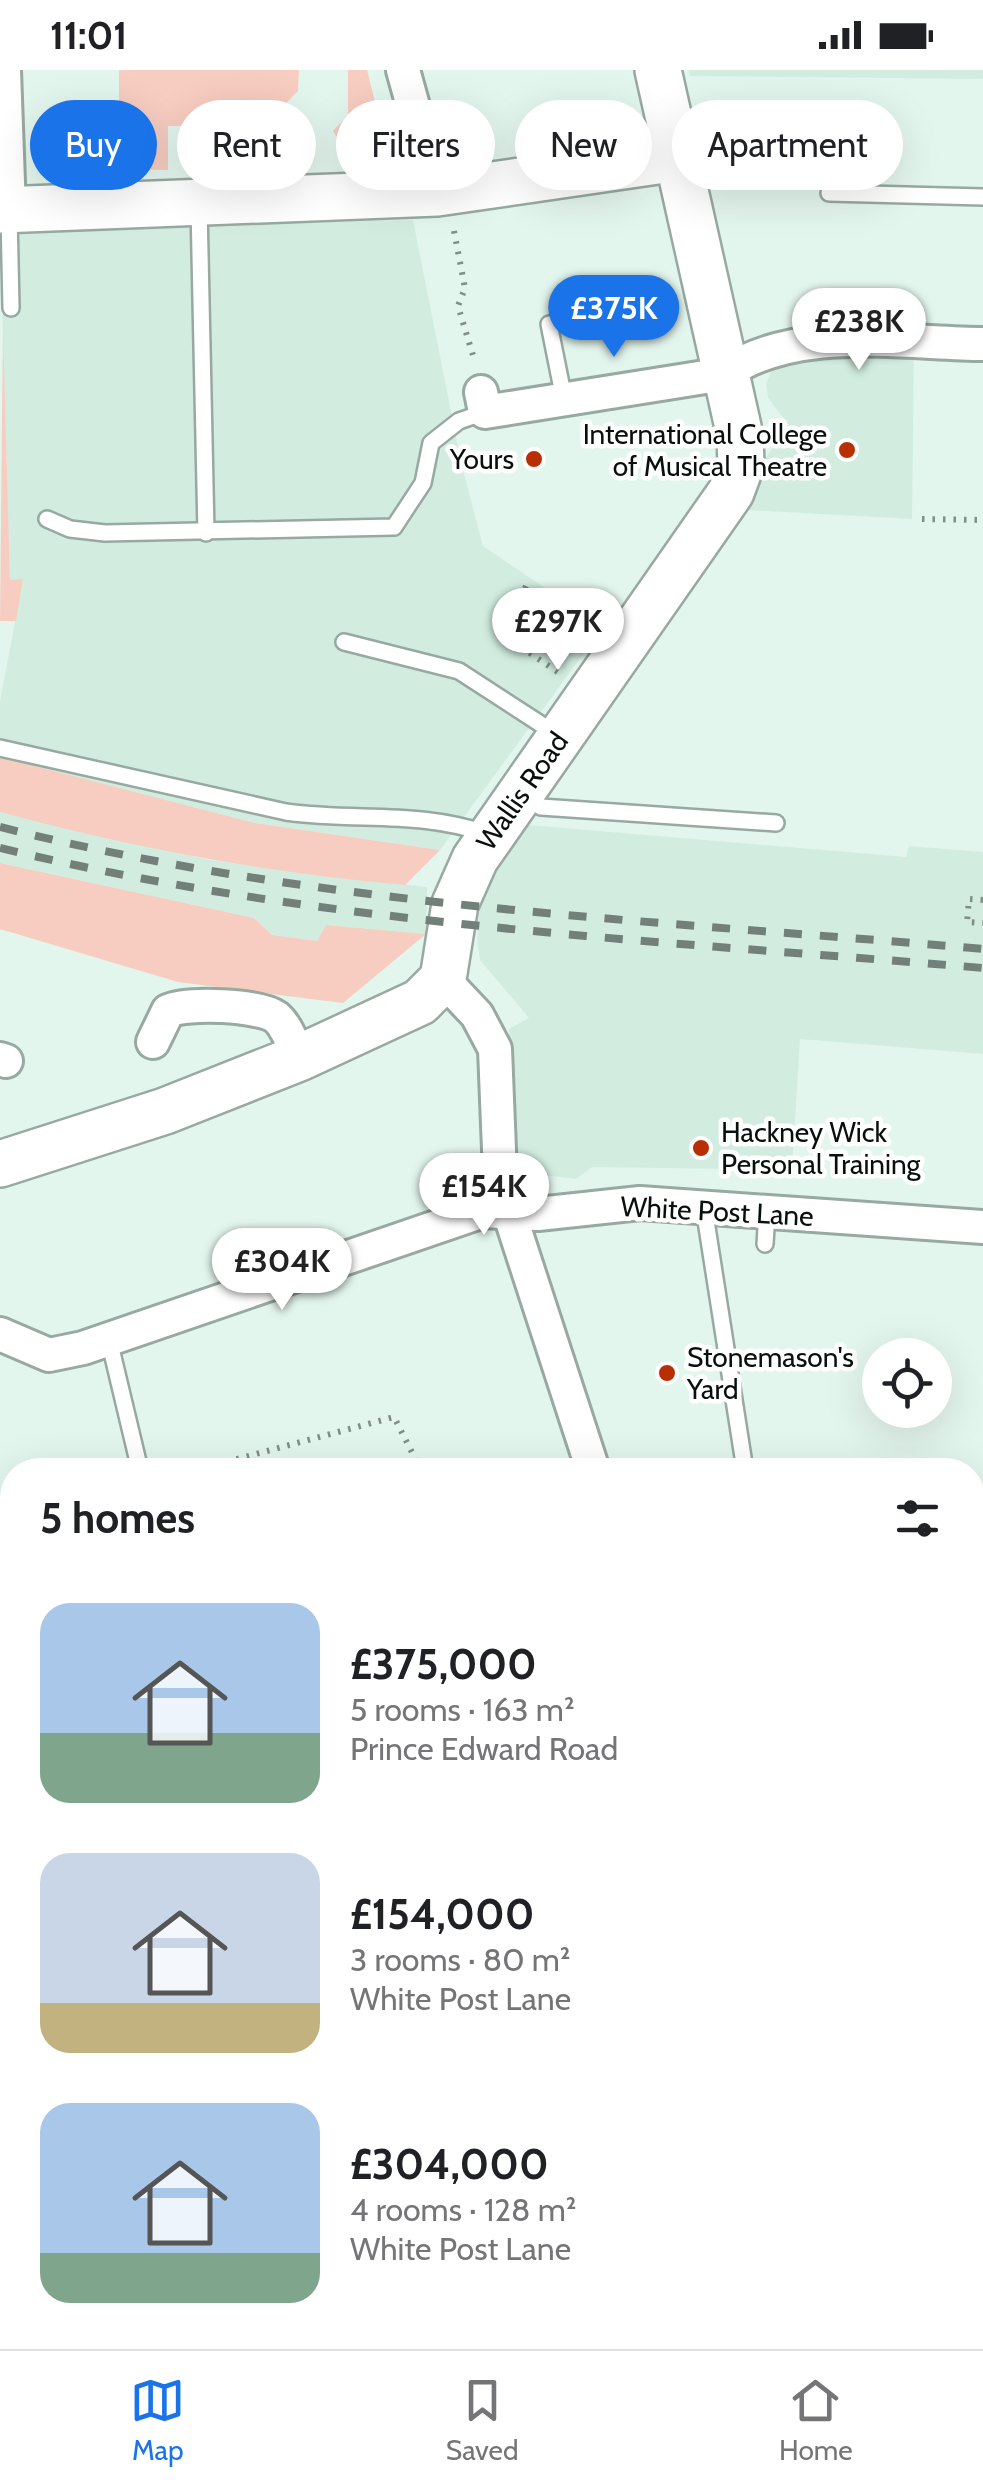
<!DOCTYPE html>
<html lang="en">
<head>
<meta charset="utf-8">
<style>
	body { margin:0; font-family:Cabin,sans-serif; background:#f6f6f6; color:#202124; height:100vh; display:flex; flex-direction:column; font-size:38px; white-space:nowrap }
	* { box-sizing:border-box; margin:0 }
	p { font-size:32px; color:#757577 }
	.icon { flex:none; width:55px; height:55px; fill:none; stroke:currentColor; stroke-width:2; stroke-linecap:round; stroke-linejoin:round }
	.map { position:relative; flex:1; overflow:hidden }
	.drawer { position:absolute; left:0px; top:1388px; width:985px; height:892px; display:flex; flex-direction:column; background:#fff; border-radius:40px 40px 0 0; box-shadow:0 10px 40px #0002 }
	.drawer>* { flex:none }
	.banner { position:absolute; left:30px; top:30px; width:925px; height:90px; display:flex; gap:20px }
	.buttons { position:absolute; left:862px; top:1268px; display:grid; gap:20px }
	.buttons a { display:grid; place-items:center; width:90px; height:90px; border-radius:50%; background:#fff; box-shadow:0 10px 40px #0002; font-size:50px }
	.price { position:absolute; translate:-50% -85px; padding:0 22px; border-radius:35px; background:#fff; color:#222; font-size:32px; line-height:65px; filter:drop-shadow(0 2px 5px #0008) }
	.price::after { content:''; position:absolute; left:50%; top:60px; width:30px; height:22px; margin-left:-15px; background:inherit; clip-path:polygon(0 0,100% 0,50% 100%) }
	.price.current { background:#1a73e8; color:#fff }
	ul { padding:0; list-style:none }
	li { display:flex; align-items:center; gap:30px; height:250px; padding:0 40px }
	li span { display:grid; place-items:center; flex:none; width:280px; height:200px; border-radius:30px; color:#555 }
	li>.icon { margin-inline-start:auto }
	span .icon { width:120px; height:120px; fill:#fffc; stroke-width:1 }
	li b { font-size:42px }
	h2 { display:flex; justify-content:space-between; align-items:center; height:120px; padding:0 40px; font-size:42px }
	.tag { padding:0 35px; border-radius:45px; background:#fff; box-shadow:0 10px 40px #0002; font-size:35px; line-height:90px }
	.tag.current { background:#1a73e8; color:#fff }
	.status { display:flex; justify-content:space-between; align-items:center; height:70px; padding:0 50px; background:#fff; direction:ltr }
	.status svg { height:28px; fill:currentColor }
	.tab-bar { display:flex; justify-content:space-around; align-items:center; height:140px; border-top:2px solid #e0e0e0; background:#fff; font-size:28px; color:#757577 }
	.tab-bar a { display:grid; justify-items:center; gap:5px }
	.tab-bar .current { color:#1a73e8 }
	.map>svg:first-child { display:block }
	.built { fill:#d2ede0 }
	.green { fill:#f7ccc1 }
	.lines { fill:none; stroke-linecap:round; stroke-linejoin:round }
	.lane-casing { stroke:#97a9a0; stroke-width:20 }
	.street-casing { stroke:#97a9a0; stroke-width:38 }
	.secondary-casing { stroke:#97a9a0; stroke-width:50 }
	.path { stroke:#818e88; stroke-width:6; stroke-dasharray:2.5 8; stroke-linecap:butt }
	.lane { stroke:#fff; stroke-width:15 }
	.street { stroke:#fff; stroke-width:32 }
	.secondary { stroke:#fff; stroke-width:45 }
	.rail { stroke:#73807a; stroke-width:8; stroke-dasharray:18 18; stroke-linecap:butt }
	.poi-dot { fill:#b82f03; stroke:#fefefe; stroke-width:4 }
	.labels { text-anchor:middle; stroke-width:9; stroke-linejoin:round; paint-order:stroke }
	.poi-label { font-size:28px; fill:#080f0c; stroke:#fefefe; text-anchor:end }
	.street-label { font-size:28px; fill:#080f0c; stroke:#fefefe }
</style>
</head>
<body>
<div class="status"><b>11:01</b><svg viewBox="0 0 49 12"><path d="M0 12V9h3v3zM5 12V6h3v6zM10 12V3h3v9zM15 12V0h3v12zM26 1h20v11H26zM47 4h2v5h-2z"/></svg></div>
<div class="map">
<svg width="983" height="2279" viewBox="0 0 983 2279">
	<rect width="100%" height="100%" fill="#e3f6ed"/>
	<g class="built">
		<path d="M689,0H983V9L690,6Z"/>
		<path d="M413,150L461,392L483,476L603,557L440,780L255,753L0,687V631L23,510L10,511L0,160Z"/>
		<path d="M859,283L914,284L912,449L747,440L735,431L789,355L768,328L766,313L771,302L792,288Z"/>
		<path d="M0,742L210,790L427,817L426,864L326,855L317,871L272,865L254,848L0,793Z"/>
		<path d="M529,755L906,787L909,776L983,782V984L800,969L792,1100L592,1097L576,1109L517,1102L510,1092L509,959L529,948L480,890L477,869L481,822Z"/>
		<path d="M12,1694V1942L0,1945V1696Z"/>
	</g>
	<g class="green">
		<path d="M119,0H299L298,21L278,41H257L256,55L168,56V100L119,99Z"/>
		<path d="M348,0H367L391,95L355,96L333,61L348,45Z"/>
		<path d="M3,258L10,510L23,509L16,551H0Z"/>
		<path d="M0,687L255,753L440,780L405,815C268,803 133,778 0,742Z"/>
		<path d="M0,793L254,848L272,865L317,871L326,855L426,864L343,933L178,912L0,859Z"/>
	</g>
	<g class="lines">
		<defs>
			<g id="lane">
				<path d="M829,123L983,127"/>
				<path d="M199,137L206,463"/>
				<path d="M9,144L11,238"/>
				<path d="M549,254L564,329"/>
				<path d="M47,449L70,459L105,463L394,457L423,413L431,373L459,351L485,342"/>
				<path d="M344,572L459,601L556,664"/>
				<path d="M0,678L286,742C359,752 416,740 488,764"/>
				<path d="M524,725L541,737L776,753"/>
				<path d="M704,1138L745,1400"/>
				<path d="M765,1174L767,1142"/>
				<path d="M109,1270L140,1400"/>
				<path d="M0,2259L12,2254"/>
				<path d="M941,2268L945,2279"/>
			</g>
			<g id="street">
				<path d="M4,0L9,140"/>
				<path d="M403,0L437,123"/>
				<path d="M481,322L485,342L724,304C795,254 900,273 983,274"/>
				<path d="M443,909L477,945L495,979L500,1105L509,1142L593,1400"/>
				<path d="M153,972L168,941C187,932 258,935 276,947C287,956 293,975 299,988"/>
				<path d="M0,989L6,991"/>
				<path d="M0,1264L49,1285L83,1278L483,1141L538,1144L640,1133L983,1157"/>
				<path d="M972,1943L983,1941"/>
				<path d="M0,1986L12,1982"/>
			</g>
			<g id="secondary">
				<path d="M0,140L437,123L678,88"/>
				<path d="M0,1094L165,1041L299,988L420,932L443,909L455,834L475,789L731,422L741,395L740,366L658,0"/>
				<path d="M972,1469L983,1468"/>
				<path d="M0,1645H12"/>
			</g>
		</defs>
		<use href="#lane" class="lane-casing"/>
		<use href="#street" class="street-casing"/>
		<use href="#secondary" class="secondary-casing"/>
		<g class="path">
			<path d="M454,161L465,218L458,236L475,292"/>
			<path d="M922,449L983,450"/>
			<path d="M526,516L505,566L559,603"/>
			<path d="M983,830L969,829L967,852L983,853"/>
			<path d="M196,1400L394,1347L421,1400"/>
		</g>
		<use href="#lane" class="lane"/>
		<use href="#street" class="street"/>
		<use href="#secondary" class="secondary"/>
		<g class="rail">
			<path d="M0,757C321,838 655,850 983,879"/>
			<path d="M0,778C321,856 655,870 983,898"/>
		</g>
	</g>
	<g class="poi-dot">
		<circle cx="847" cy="380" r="10"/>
		<circle cx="534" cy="389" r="10"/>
		<circle cx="701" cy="1078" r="10"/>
		<circle cx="667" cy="1303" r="10"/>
	</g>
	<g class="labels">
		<g class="poi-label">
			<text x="827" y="374">International College<tspan x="827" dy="32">of Musical Theatre</tspan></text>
			<text x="514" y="399">Yours</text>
			<text x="721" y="1072" text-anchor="start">Hackney Wick<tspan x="721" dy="32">Personal Training</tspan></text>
			<text x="687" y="1297" text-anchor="start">Stonemason's<tspan x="687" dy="32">Yard</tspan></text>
		</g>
		<g class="street-label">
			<text transform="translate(522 721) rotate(-55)" y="10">Wallis Road</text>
			<text transform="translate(717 1141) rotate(3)" y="10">White Post Lane</text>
		</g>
	</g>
</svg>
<div class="buttons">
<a><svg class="icon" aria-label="locate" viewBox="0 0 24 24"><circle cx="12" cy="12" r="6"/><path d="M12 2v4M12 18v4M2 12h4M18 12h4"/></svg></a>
</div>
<b class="price current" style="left:614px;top:290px">£375K</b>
<b class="price" style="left:859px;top:303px">£238K</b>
<b class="price" style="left:558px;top:603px">£297K</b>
<b class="price" style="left:484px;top:1168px">£154K</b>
<b class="price" style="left:282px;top:1243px">£304K</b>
<div class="banner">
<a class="tag current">Buy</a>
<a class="tag">Rent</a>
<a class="tag">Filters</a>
<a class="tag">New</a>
<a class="tag">Apartment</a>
</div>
<section class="drawer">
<h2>5 homes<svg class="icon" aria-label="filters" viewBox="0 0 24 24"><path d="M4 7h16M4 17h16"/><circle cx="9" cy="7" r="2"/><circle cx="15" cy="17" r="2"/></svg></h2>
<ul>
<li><span style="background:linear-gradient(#a9c7e8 65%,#7fa58c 0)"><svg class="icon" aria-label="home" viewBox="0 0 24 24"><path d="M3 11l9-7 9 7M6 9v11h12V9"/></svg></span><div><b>£375,000</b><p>5 rooms · 163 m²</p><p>Prince Edward Road</p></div></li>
<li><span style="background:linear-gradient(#c9d6e8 75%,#c2b280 0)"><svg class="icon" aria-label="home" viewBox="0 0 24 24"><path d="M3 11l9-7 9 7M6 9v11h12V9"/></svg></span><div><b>£154,000</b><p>3 rooms · 80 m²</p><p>White Post Lane</p></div></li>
<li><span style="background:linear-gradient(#a9c7e8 75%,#7fa58c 0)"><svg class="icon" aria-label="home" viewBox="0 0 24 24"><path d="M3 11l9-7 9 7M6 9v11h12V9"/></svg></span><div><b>£304,000</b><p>4 rooms · 128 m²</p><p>White Post Lane</p></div></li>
</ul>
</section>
</div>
<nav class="tab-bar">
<a class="current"><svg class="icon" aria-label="map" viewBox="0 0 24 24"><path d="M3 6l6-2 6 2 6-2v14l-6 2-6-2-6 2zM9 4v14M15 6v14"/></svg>Map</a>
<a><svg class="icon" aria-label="saved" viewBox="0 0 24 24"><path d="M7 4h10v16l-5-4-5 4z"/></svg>Saved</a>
<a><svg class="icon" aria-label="home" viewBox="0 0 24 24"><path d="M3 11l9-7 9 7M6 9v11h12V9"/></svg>Home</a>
</nav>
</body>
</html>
